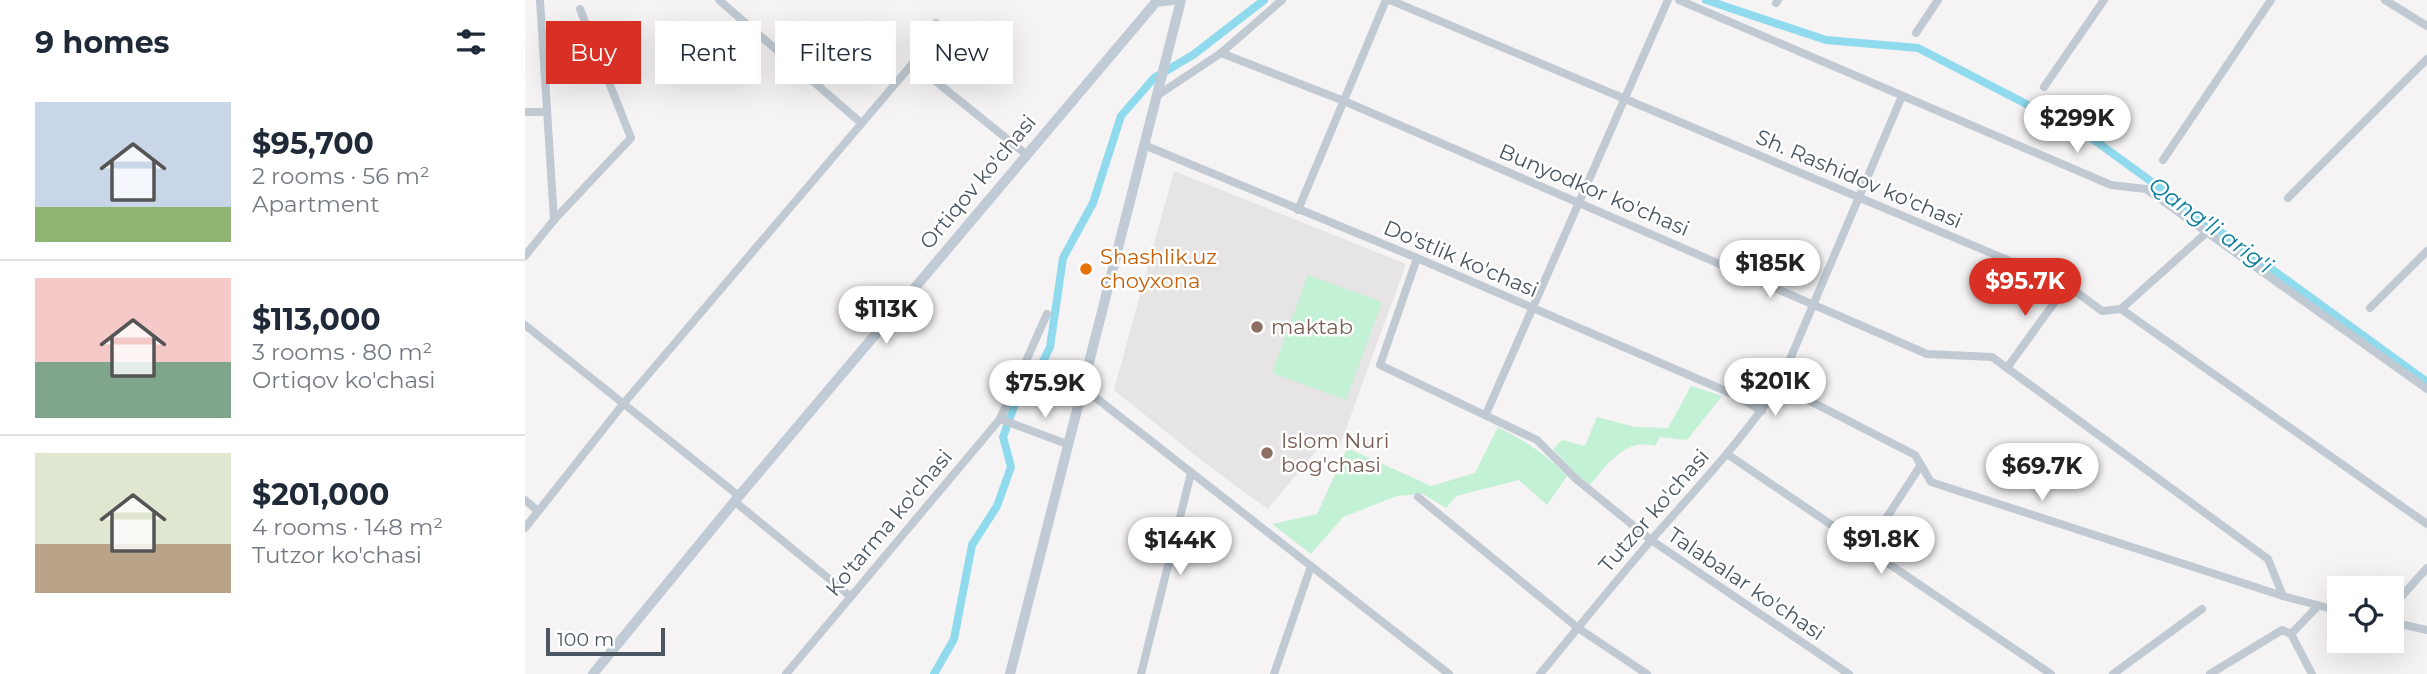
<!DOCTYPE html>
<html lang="en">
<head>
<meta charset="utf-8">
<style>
	body { margin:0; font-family:Montserrat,sans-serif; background:#f2f2f3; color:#1f2937; height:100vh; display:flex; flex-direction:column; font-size:26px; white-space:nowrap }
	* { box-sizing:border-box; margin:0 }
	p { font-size:23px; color:#747a83 }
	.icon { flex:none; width:38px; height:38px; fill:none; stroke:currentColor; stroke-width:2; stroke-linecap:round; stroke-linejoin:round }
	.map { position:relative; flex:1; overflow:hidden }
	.side { display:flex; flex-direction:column; background:#fff; width:525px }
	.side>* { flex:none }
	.guide { position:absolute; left:21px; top:21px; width:665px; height:63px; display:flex; gap:14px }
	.fabs { position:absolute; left:1802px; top:576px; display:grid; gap:14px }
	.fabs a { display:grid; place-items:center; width:77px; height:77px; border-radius:0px; background:#fff; box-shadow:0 7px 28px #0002; font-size:35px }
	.scale { position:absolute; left:21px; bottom:18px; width:119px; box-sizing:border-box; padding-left:7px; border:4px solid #4a5661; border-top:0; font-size:19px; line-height:24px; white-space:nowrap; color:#4a5661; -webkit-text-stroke:5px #fff; paint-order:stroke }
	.price { position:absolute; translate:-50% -60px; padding:0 16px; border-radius:24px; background:#fff; color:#222; font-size:23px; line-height:46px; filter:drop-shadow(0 2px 4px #0008) }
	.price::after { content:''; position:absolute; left:50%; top:42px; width:21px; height:16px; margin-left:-10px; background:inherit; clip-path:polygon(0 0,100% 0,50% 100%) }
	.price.current { background:#d93025; color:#fff }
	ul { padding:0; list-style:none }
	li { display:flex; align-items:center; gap:21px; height:175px; padding:0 35px }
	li+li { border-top:2px solid #e0e1e3 }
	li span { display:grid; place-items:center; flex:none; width:196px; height:140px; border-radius:0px; color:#555 }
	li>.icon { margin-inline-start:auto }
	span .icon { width:84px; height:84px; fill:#fffc; stroke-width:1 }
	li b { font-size:30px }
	h2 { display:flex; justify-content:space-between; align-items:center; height:84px; padding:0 35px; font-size:30px }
	.chip { padding:0 24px; border-radius:0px; background:#fff; box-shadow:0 7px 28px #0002; font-size:24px; line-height:63px }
	.chip.current { background:#d93025; color:#fff }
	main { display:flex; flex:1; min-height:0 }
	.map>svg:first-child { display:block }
	.education { fill:#e6e4e5 }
	.green { fill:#c3f1d5 }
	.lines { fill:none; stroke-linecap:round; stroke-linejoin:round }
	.canal { stroke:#90daee; stroke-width:8 }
	.street { stroke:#c1cad2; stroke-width:8 }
	.secondary { stroke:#c1cbd6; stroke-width:10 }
	.food-dot { fill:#e8710a; stroke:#fff; stroke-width:2.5 }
	.education-dot { fill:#8d6e63; stroke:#fff; stroke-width:2.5 }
	.labels { text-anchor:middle; stroke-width:5; stroke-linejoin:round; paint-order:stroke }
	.street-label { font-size:21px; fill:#4a5661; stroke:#fff }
	.food-label { font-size:21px; fill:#c56008; stroke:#fff; text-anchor:start }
	.education-label { font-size:21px; fill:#785e54; stroke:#fff; text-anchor:start }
	.water-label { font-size:23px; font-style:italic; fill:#0c7c9b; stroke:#fff }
</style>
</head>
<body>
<main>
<section class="side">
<h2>9 homes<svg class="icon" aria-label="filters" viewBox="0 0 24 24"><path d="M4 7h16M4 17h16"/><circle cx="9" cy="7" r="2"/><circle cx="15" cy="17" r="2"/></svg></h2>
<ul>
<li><span style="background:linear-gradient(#c9d6e8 75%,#8fb573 0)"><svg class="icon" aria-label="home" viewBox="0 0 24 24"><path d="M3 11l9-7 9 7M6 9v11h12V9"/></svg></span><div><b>$95,700</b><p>2 rooms · 56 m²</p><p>Apartment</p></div></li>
<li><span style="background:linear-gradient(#f6c9c9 60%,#7fa58c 0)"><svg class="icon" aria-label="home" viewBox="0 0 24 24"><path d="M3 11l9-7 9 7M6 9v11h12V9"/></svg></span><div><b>$113,000</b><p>3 rooms · 80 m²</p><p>Ortiqov ko'chasi</p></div></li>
<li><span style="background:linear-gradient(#dfe7d0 65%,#b9a48a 0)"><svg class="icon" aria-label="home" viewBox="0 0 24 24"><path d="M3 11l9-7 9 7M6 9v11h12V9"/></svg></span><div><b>$201,000</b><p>4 rooms · 148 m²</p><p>Tutzor ko'chasi</p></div></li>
</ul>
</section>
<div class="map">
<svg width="1902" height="674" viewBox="0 0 1902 674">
	<rect width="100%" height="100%" fill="#f5f3f3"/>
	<path class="education" d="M649,171L881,264L815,445L801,439L743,509L685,467L589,390Z"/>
	<g class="green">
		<path d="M783,275L857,302L821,400L747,373Z"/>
		<path d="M1166,386L1197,396L1162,440L1135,437L1130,446C1101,437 1081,466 1065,485L1054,477L1028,449L1037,440L1060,446L1072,417L1110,427L1143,428Z"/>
		<path d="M973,427C999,441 1022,454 1042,476L1022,505L994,480L931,496L921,508L898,494L872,496L818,517L786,554L747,524L792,514L822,448L906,486L950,473Z"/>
	</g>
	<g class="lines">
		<g class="canal">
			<path d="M1181,0L1301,40L1393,48L1565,137L1902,382"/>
			<path d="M409,674L429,639L447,545L472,506L486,467L478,437L495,390L512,374L525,347L538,258L568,203L596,116L629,78L668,55L739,0"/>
		</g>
		<g class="street">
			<path d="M15,0L29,220"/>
			<path d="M194,0L335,122"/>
			<path d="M865,0L1542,285L1577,311L1596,309L1902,524"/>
			<path d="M1154,0L1586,185L1621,189L1902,389"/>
			<path d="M1860,0L1902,26"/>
			<path d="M1251,3L1253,0"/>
			<path d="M1391,33L1413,0"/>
			<path d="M696,53L819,101L1402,354L1467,357L1743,559L1758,596"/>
			<path d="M388,63L502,155"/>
			<path d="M1519,87L1579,0"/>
			<path d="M633,95L696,53L757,0"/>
			<path d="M0,112H21"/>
			<path d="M619,145L892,258L1210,395L1237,411"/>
			<path d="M1638,160L1746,0"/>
			<path d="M1763,198L1902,59"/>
			<path d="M773,210L861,0"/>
			<path d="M0,256L29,220L106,138L55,9"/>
			<path d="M892,258L855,365L1012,440L1051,479L1126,540L1324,674"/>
			<path d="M1845,308L1902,251"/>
			<path d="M1596,309L1681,233"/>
			<path d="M0,325L214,496"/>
			<path d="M1482,368L1542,285"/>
			<path d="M1254,385L1390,455L1406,482L1758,596L1815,611"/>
			<path d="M557,387L924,674"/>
			<path d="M961,414L1143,0"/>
			<path d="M475,419L542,444"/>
			<path d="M1202,454L1526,674"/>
			<path d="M893,497L1053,628L1122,674"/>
			<path d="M0,500L13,511"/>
			<path d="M209,501L325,596"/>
			<path d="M0,528L99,403L388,63L411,23"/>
			<path d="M1341,549L1396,465"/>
			<path d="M1867,607L1902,568"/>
			<path d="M1867,622L1902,630"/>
			<path d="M261,674L475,419L522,314"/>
			<path d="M616,674L666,473"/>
			<path d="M749,674L786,566"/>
			<path d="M1015,674C1053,628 1090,582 1128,538C1172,488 1217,440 1254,385L1377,96"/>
			<path d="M1588,674L1677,609"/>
			<path d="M1685,674L1757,630L1766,634"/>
			<path d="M1787,674L1766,634L1792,607"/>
		</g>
		<g class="secondary">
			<path d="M68,674L214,496L631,2L647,0"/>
			<path d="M485,674L656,0"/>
		</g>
	</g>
	<circle class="food-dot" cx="561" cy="269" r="7"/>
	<g class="education-dot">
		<circle cx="732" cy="327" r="7"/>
		<circle cx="742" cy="453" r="7"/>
	</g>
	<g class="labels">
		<g class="street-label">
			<text transform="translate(1334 179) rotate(23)" y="7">Sh. Rashidov ko'chasi</text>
			<text transform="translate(453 182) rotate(-50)" y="7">Ortiqov ko'chasi</text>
			<text transform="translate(1069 190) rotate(23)" y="7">Bunyodkor ko'chasi</text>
			<text transform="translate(936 259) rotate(23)" y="7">Do'stlik ko'chasi</text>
			<text transform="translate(1129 511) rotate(-49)" y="7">Tutzor ko'chasi</text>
			<text transform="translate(364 523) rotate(-50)" y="7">Ko'tarma ko'chasi</text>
			<text transform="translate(1221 584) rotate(34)" y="7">Talabalar ko'chasi</text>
		</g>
		<g class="food-label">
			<text x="575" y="264">Shashlik.uz<tspan x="575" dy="24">choyxona</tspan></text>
		</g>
		<g class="education-label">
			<text x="746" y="334">maktab</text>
			<text x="756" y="448">Islom Nuri<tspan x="756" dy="24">bog'chasi</tspan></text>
		</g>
		<g class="water-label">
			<text transform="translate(1686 225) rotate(36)" y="8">Qang'li arig'i</text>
		</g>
	</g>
</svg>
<div class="fabs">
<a><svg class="icon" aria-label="locate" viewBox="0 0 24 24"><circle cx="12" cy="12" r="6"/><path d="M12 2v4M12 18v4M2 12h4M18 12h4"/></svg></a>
</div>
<div class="scale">100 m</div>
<b class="price" style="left:1552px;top:155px">$299K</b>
<b class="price" style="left:1245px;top:300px">$185K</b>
<b class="price current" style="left:1500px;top:318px">$95.7K</b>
<b class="price" style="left:361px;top:346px">$113K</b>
<b class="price" style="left:1250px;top:418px">$201K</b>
<b class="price" style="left:520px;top:420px">$75.9K</b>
<b class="price" style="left:1517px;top:503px">$69.7K</b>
<b class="price" style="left:1356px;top:576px">$91.8K</b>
<b class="price" style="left:655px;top:577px">$144K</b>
<div class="guide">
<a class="chip current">Buy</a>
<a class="chip">Rent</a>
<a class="chip">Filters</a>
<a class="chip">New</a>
</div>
</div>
</main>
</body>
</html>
